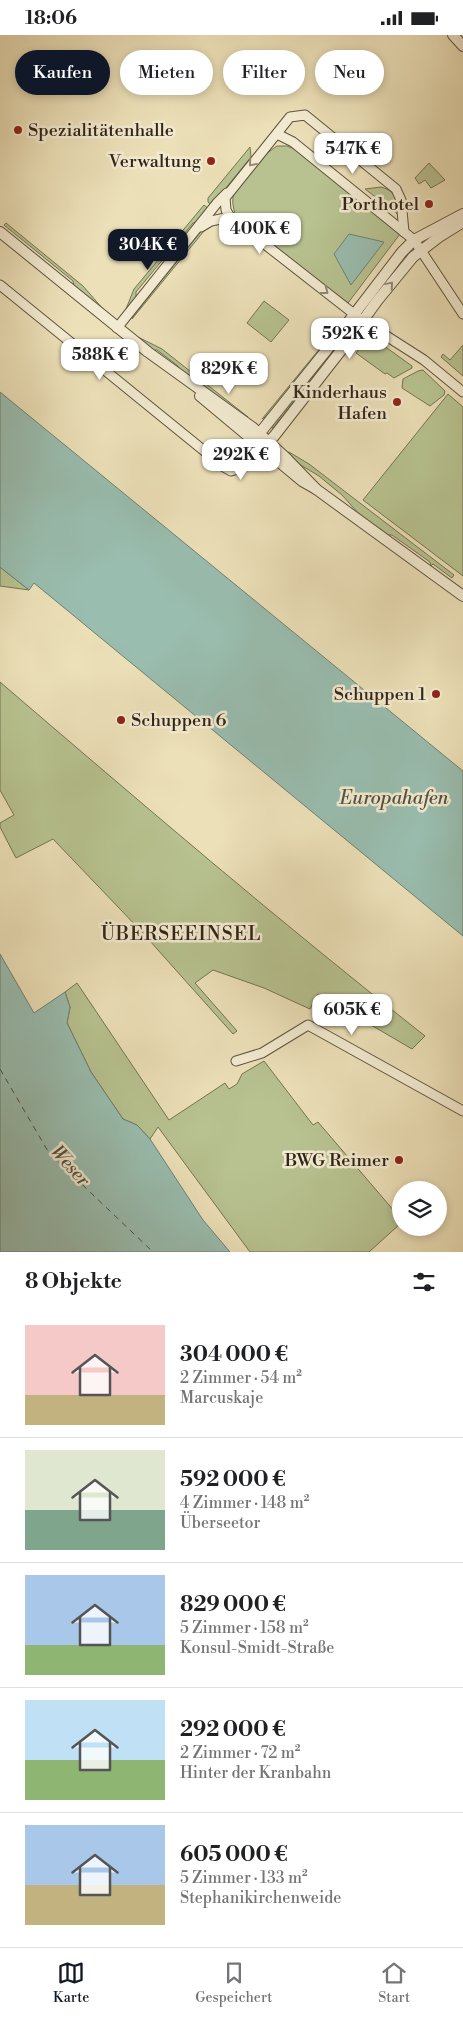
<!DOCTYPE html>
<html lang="de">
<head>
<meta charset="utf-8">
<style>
	body { margin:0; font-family:"Libre Bodoni",serif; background:#f2f2f2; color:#202124; height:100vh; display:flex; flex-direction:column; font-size:19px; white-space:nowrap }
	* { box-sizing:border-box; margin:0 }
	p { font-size:16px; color:#757577 }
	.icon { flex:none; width:28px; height:28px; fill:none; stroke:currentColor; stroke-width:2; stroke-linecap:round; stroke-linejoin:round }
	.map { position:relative; height:1217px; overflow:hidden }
	.side { display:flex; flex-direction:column; background:#fff; flex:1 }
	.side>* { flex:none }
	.top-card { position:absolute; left:15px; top:15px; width:434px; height:45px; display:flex; gap:10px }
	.controls { position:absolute; left:392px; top:1146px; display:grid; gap:10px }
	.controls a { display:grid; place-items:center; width:55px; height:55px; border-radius:50%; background:#fff; box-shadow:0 2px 8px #0003; font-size:25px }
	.price { position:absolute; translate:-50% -42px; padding:0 11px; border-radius:10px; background:#fff; color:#222; font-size:16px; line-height:32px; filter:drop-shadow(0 1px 2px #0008) }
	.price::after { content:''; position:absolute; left:50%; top:30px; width:15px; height:11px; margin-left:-8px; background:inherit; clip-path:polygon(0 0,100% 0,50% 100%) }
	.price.active { background:#111827; color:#fff }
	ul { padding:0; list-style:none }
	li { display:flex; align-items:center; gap:15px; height:125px; padding:0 25px }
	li+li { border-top:1px solid #e0e0e0 }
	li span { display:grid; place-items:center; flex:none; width:140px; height:100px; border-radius:0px; color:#555 }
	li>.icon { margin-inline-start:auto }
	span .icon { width:60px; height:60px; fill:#fffc; stroke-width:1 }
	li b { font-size:21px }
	h2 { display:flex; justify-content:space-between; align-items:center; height:60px; padding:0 25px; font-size:21px }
	.tag { padding:0 18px; border-radius:22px; background:#fff; box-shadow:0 2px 8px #0003; font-size:18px; line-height:45px }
	.tag.active { background:#111827; color:#fff }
	.status { display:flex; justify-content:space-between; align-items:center; height:35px; padding:0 25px; background:#fff; direction:ltr }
	.status svg { height:14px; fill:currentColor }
	.tabs { display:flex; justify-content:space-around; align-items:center; height:70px; border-top:1px solid #e0e0e0; background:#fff; font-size:14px; color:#757577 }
	.tabs a { display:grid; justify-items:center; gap:2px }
	.tabs .active { color:#111827 }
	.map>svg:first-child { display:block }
	.green { fill:#b7c290; stroke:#747454 }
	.water { fill:#99bdaf; stroke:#6f8073 }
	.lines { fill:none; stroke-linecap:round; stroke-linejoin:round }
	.ferry { stroke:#505345; stroke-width:1; stroke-dasharray:6 5; stroke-linecap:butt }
	.minor-casing { stroke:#5f5440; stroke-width:11 }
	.tertiary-casing { stroke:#5f5440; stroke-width:12 }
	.minor { stroke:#f3ebd1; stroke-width:9 }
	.tertiary { stroke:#f3ebd1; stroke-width:10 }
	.oneway { stroke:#928874 }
	.poi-dot { fill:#8f2418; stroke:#f3ebd1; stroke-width:2 }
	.labels { text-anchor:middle; stroke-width:5; stroke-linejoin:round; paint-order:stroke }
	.poi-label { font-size:18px; fill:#302518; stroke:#f3ebd1; text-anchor:end }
	.water-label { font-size:19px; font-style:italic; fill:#505345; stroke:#f3ebd1 }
	.neighbourhood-label { font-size:19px; letter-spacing:1px; fill:#302518; stroke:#f3ebd1 }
</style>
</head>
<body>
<div class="status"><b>18:06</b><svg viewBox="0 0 49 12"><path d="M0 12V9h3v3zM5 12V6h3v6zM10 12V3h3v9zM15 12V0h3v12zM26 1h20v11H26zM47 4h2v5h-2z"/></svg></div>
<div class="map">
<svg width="463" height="1217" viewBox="0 0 463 1217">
	<rect width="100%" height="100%" fill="#ece0b8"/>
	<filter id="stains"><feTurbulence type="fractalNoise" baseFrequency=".004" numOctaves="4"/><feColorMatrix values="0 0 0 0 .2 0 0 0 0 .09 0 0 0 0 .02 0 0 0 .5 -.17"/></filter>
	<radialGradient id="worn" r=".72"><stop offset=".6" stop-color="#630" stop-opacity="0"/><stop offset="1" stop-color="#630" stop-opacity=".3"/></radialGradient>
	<g class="green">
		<path d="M277,111H287L297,115L400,199L348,268L236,182C234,175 232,169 233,162C236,147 264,119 277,111Z"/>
		<path d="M250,112L251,122L212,170L208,167V163Z"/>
		<path d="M429,128L445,145L431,153L425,145L419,149L415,143Z"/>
		<path d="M381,152C397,156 397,167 400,181L365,154Z"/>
		<path d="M204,170L209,174L198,187L193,188L136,257V262L126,274L134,254Z"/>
		<path d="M6,188L83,251L103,274L74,252L73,246L4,190Z"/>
		<path d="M217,188L204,196L132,284L134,280L202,195Z"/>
		<path d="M264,266L289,285L271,307L247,288Z"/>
		<path d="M351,290L353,292L273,393L270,391Z"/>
		<path d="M335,295L336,296L267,381L262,384Z"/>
		<path d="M136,301L162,314L248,382L247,383L178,335V331L157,315H152L135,302Z"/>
		<path d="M371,301L380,304V308L412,331V333L394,343L387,338L385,339L356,318Z"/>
		<path d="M463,310V341L441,322L443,319L450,325Z"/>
		<path d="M423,335L445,356L444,360L430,371L402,353L403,344L418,336Z"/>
		<path d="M448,359L463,372V541L363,465Z"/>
		<path d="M289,417L309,429L454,540L452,543L433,529L431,531L430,527L392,500H386L359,479L342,460L319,441L299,429L287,418Z"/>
		<path d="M0,532L29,555L0,551Z"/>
		<path d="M0,647C140,767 280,887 425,1001L412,1014L318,959L310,974L264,953L213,935L195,948L237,996L233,999L141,896L53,804L16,823L0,792V788L14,780L0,755Z"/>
		<path d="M77,948L169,1085L225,1048L229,1054L237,1049L242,1039L264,1026L313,1090L318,1087L401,1184V1188L369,1217H250L158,1092L150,1104L137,1090L123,1084L91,1037L67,988L70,972L65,957Z"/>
	</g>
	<g class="water">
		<path d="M349,199L384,207L351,250L334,219Z"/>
		<path d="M0,357L463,736V901L34,548L29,555L0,532Z"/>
		<path d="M0,919L34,978L65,957L70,972L67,988L91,1037L123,1084L137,1090L150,1104L203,1185L230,1217H0Z"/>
	</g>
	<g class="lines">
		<path class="ferry" d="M0,1034L49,1118L153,1217"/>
		<defs>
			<g id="minor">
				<path d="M277,99L293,107L414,205L463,279"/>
				<path d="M201,192L211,186L230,182"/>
				<path d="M404,197L401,165L396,154L305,80L290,82L225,163L226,175L230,182L363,286L424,325L463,357"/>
				<path d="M0,250L224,432L231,436L238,434L259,410"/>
				<path d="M117,293L217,168L227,158"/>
				<path d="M236,1026L262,1018L308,990L463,1076"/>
			</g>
			<g id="tertiary">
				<path d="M453,0L463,11"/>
				<path d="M0,197L148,317L252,392L285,422L316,454"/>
				<path d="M200,361L302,446L316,454L463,561"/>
				<path d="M259,404V399L333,307L402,217L414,205L463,179"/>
				<path d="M262,409L268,408L275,400L346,309L377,266L413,222L439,202L463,187"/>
			</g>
		</defs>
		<use href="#minor" class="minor-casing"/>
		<use href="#tertiary" class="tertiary-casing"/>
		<use href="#minor" class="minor"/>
		<use href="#tertiary" class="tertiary"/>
	</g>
	<defs><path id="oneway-chevron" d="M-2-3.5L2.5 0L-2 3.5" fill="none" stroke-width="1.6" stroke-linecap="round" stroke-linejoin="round" transform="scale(1.25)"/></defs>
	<g class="oneway">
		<use href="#oneway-chevron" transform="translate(252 128) rotate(130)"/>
		<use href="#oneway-chevron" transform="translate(390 250) rotate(-50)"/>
		<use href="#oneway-chevron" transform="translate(325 256) rotate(37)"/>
	</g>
	<g class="poi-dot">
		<circle cx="18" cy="95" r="5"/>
		<circle cx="211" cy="126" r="5"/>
		<circle cx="429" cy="169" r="5"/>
		<circle cx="397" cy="367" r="5"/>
		<circle cx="436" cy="659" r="5"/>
		<circle cx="121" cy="685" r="5"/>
		<circle cx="399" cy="1125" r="5"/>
	</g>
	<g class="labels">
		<g class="poi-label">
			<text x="28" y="101" text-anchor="start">Spezialitätenhalle</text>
			<text x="201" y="132">Verwaltung</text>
			<text x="419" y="175">Porthotel</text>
			<text x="387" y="363">Kinderhaus<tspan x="387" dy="21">Hafen</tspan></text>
			<text x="426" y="665">Schuppen 1</text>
			<text x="131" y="691" text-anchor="start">Schuppen 6</text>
			<text x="389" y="1131">BWG Reimer</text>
		</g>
		<g class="water-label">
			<text x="394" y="769">Europahafen</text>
			<text transform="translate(71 1130) rotate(48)" y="7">Weser</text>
		</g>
		<g class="neighbourhood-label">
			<text x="181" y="905">ÜBERSEEINSEL</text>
		</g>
	</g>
	<rect width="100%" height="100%" filter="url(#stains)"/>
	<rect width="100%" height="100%" fill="url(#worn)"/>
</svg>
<div class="controls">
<a><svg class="icon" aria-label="layers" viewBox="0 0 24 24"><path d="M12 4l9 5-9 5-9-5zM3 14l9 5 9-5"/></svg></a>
</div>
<b class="price" style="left:353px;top:140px">547K €</b>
<b class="price" style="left:260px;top:220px">400K €</b>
<b class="price active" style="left:148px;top:236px">304K €</b>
<b class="price" style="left:350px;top:325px">592K €</b>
<b class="price" style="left:100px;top:346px">588K €</b>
<b class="price" style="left:229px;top:360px">829K €</b>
<b class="price" style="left:241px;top:446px">292K €</b>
<b class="price" style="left:352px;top:1001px">605K €</b>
<div class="top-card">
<a class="tag active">Kaufen</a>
<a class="tag">Mieten</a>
<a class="tag">Filter</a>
<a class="tag">Neu</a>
</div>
</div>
<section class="side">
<h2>8 Objekte<svg class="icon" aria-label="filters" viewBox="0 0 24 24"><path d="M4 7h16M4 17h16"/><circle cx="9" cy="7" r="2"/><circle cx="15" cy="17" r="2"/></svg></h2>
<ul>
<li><span style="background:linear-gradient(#f6c9c9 70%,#c2b280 0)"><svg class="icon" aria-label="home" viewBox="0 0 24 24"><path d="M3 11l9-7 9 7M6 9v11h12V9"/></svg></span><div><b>304 000 €</b><p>2 Zimmer · 54 m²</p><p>Marcuskaje</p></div></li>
<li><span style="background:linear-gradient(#dfe7d0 60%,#7fa58c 0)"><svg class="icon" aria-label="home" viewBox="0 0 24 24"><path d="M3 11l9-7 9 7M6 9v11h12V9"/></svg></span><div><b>592 000 €</b><p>4 Zimmer · 148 m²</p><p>Überseetor</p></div></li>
<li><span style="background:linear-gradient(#a9c7e8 70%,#8fb573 0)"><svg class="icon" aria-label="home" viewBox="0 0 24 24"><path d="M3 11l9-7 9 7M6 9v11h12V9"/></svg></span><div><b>829 000 €</b><p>5 Zimmer · 158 m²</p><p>Konsul-Smidt-Straße</p></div></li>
<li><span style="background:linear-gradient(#bfe0f5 60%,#8fb573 0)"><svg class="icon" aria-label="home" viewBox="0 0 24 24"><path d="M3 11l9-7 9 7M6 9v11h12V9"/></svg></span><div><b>292 000 €</b><p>2 Zimmer · 72 m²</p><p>Hinter der Kranbahn</p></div></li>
<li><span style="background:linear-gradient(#a9c7e8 60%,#c2b280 0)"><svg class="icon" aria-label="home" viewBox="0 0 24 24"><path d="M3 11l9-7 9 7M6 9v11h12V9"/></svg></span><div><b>605 000 €</b><p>5 Zimmer · 133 m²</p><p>Stephanikirchenweide</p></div></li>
</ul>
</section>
<nav class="tabs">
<a class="active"><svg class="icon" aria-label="map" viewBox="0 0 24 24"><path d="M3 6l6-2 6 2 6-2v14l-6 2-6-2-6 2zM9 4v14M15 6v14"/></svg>Karte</a>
<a><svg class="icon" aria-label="saved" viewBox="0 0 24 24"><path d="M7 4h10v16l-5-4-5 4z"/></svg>Gespeichert</a>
<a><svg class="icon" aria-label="home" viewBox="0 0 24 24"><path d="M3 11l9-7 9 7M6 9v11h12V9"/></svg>Start</a>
</nav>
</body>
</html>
